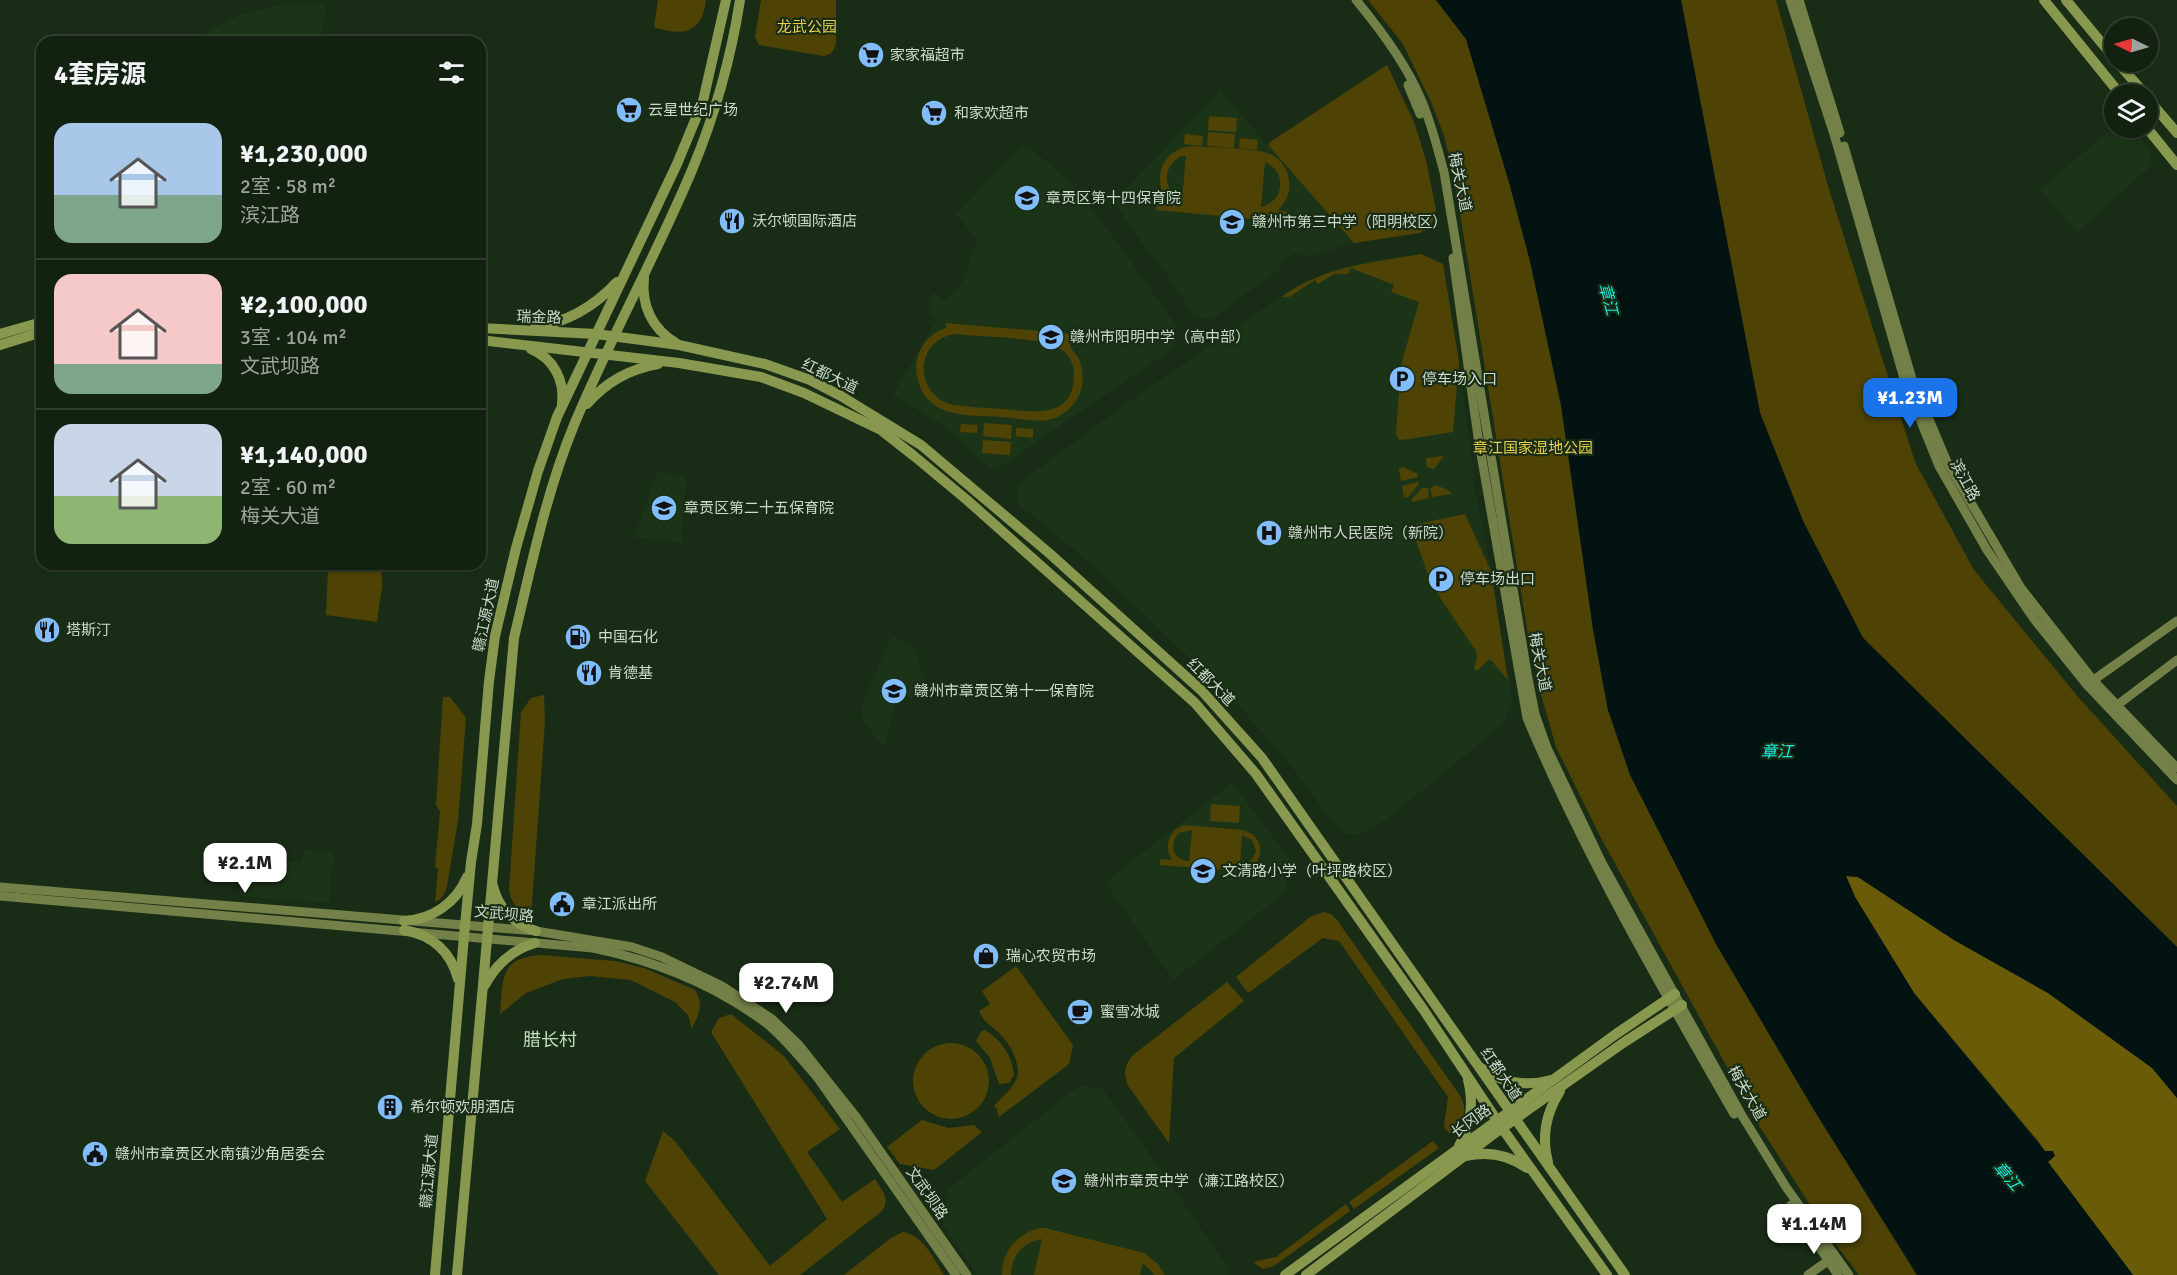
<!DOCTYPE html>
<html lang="zh">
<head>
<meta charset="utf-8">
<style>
	body { margin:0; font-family:Signika,"Noto Sans SC",sans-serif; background:#1c2a19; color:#f1f3f6; height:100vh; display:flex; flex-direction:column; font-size:22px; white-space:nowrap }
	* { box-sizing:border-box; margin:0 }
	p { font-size:20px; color:#9da49f }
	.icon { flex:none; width:33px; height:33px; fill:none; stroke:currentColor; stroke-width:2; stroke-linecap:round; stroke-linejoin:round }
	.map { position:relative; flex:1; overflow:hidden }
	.details { position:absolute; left:36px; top:36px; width:450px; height:534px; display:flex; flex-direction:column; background:#132210; border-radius:18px; box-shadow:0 2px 4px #0004,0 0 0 2px #323f30 }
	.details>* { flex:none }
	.needle { width:39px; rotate:275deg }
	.fabs { position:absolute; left:2104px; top:18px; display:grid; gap:12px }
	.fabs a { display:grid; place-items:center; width:54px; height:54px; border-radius:50%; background:#132210; box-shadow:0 2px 4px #0004,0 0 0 2px #323f30; font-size:30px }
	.price { position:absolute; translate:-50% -51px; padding:0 14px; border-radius:12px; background:#fff; color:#222; font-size:20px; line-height:39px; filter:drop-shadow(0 2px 3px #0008) }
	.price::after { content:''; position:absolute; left:50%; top:36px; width:18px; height:14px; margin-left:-9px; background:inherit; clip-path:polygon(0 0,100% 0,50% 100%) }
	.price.current { background:#1a73e8; color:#fff }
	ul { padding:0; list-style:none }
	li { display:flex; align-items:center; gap:18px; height:150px; padding:0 18px }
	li+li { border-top:2px solid #323f30 }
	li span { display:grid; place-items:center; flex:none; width:168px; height:120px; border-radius:18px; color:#555 }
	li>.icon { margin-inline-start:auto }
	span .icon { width:72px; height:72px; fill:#fffc; stroke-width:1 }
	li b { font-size:26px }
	h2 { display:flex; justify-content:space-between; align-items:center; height:72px; padding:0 18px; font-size:26px }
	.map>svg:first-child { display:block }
	.built { fill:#1b3417 }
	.green { fill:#4e4305; fill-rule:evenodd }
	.forest { fill:#6a5b08 }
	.water { fill:#031311 }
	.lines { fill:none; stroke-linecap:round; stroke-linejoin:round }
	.secondary { stroke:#738048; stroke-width:9 }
	.primary { stroke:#88994f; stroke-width:10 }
	.labels { text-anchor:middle; stroke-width:4.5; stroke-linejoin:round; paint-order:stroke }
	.park-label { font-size:15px; fill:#e6ce4b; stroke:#192d16 }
	.poi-label { font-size:15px; fill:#cdd9cb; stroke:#192d16; text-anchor:start }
	.street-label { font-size:15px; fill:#cdd9cb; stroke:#192d16 }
	.water-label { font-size:16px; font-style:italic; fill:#1aeedb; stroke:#192d16 }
	.quarter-label { font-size:18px; fill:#c3ddbf; stroke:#192d16 }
</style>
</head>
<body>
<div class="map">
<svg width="2177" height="1275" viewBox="0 0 2177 1275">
	<rect width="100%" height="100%" fill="#192d16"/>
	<g class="built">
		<path d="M301,3H326L322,42H188L240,15L276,6Z"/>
		<path d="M1220,91L1354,243L1308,257L1297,252L1280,262V272H1275L1211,320L1193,315L1156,258L1151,256L1114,202Z"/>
		<path d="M2115,126L2131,128L2149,149L2152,165L2077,232L2040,189Z"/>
		<path d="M1021,147L1033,150L1070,182L1120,246L1177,327L1175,347L1000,467H989L943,425L893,395L936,321L928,310L933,292L946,301L962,284L977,240L956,214Z"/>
		<path d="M1421,254L1443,264L1459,362L1476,494L1491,571L1512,701L1504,722L1442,775L1377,826L1359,835L1344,833L1332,821L1285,758L1232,698L1089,562L1018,504V484L1116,411L1295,287L1335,269L1387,258Z"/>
		<path d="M657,471L686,477L682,542L634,538Z"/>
		<path d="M892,636L914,646L926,685L912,698H897L884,748L861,718L862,704Z"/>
		<path d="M1232,783L1290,860L1284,893L1173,980L1105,882Z"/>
		<path d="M303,850L334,853L329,903L239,896L242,856L302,863Z"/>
		<path d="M1079,1086L1102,1088L1163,1173L1229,1269L1228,1275H977L943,1225L948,1189Z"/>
	</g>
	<g class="green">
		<path d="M658,0H706C702,33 683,37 654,27Z"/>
		<path d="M761,0H836V44C833,52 831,55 823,56L759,45L755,37Z"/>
		<path d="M1368,0H1436L1466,39L1509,182L1530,261L1561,405L1593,629L1608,710L1716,944L1814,1110L1917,1275H1859L1834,1242L1760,1127L1601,838L1556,747L1540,691V683L1528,635L1454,176L1444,136L1432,104L1403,44Z"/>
		<path d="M1681,0H1776L1828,186L1915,462L1974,570L2079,698L2177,806V947L1863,638L1803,521L1760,413Z"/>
		<path d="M1387,65L1414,122L1426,160L1436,210L1431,226L1420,233L1354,243L1268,145L1270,142Z"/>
		<path d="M1209,116L1237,118L1236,132L1208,130Z"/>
		<path d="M1208,132L1235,134L1234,148L1207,146Z"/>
		<path d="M1185,134L1203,136L1202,146L1184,144Z"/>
		<path d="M1240,138L1258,140L1257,150L1239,148Z"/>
		<path d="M1194,146C1212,148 1257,147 1272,155C1282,160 1288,170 1289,181C1291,193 1286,202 1278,210L1287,212L1286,222L1156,210L1157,198L1165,199C1152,174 1165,147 1194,146ZM1181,156H1186L1182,200C1162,190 1162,167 1181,156ZM1265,162C1287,172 1285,201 1261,207Z"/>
		<path d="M1421,254L1443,264L1459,362L1453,432L1402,440L1398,439L1396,433L1401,365L1419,302L1391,292L1394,285L1351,268L1348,274H1334L1318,284L1315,280L1289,297H1281C1325,266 1370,263 1421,254Z"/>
		<path d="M946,323L1072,334C1071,338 1070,344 1071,348C1073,352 1077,355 1079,359C1084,372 1084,388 1077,399C1072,408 1062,416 1052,419C1037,423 1017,418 1001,417C972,415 929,419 919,383C916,374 915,365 918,356C922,343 932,332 946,328ZM956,334C981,337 1036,337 1057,347C1068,352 1075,364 1074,376C1073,419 1034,412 1003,409C987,408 970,407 953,405C913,395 914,339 956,334Z"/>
		<path d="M984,423L1012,425L1011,439L983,436Z"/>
		<path d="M961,424L978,425L977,433L960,432Z"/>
		<path d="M1016,428L1033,429V438L1016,436Z"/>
		<path d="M983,440L1011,442L1010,455L982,453Z"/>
		<path d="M1444,456L1434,469L1427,467L1426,458Z"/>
		<path d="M1403,467L1418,474V477L1401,481L1399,468Z"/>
		<path d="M1418,482L1419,484L1408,497L1404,498L1402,486Z"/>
		<path d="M1436,485L1450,491L1451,494L1432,497L1430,488Z"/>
		<path d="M1422,488H1428L1429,498L1413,502L1411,500Z"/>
		<path d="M1465,514L1491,571L1508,680L1490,659L1477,671L1474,668L1477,658L1476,651L1439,596L1429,577L1414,535L1413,529L1417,524Z"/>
		<path d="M319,564H381L382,586L377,622L326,615L328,568L319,566Z"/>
		<path d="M544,695L545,721L531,918C518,911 512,905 509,890L521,712L531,698Z"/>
		<path d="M443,697H450L466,718L458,821L447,886C445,893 443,899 435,902L438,868L435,867L440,811L436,805Z"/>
		<path d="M1211,804L1240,806L1239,823L1210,821Z"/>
		<path d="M1185,825L1242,830C1260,834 1266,851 1254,866L1257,867L1256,872L1160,865V859L1172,860C1164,846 1168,830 1185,825ZM1192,830L1189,861C1173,860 1168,845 1179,833ZM1242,835L1252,840L1256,851L1252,860L1240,866Z"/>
		<path d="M1324,912L1331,914L1337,920L1461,1097C1468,1112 1463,1125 1450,1134L1444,1127L1448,1097L1339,941L1323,938L1248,993L1236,977L1310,917Z"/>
		<path d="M540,955L615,961L644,968L695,990C704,1005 699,1014 692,1029L688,1015L675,1002L631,980L590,976L563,979L526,993L500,1014C503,980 499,958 540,955Z"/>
		<path d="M1016,966L1073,1045L1069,1064L999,1117L997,1109L994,1106C1001,1098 1012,1089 1016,1080C1023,1065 1009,1042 998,1032C990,1025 984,1022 979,1011L990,1004L982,991Z"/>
		<path d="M1227,982L1244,1001L1174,1058L1169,1143L1129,1087C1123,1074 1124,1066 1133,1055Z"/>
		<path d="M731,1014L784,1056L840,1129L807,1152L842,1202L875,1179C881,1190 891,1197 882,1211L800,1275H719L645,1181L663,1131L675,1141L770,1266L827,1219L711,1032L719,1018Z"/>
		<path d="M985,1030C1002,1041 1012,1055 1014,1075L1009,1083L999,1084L990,1058L976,1041L981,1032Z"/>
		<circle cx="951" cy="1081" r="38"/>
		<path d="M922,1120L948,1128L974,1125L982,1132L934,1170L900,1164L887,1147Z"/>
		<path d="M1433,1141L1439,1148L1354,1209L1349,1202Z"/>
		<path d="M1346,1204L1350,1211L1274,1266L1263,1269L1254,1263L1257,1261L1276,1257Z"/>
		<path d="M1039,1228H1045L1144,1253L1158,1264L1165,1275H1155L1143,1263L1140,1275H1034L1042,1239C1023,1242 1011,1256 1011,1275H1002C1002,1251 1017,1234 1039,1228Z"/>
		<path d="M903,1232C923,1235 934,1259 944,1275H844L891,1238Z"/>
	</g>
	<path class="forest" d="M1846,876L1858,877L1954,940L2048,993L2153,1068L2177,1098V1275H2133L2048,1162L2045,1151L2038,1141L1914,993L1855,897Z"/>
	<path class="water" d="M1436,0H1681L1760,413L1803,521L1863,638L2177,947V1098L2152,1068L2048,993L1954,940L1858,877L1846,876L1855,897L1914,993L2045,1151H2053L2055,1156L2048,1162L2133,1275H1917L1814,1110L1716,944L1630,775L1608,710L1593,629L1561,405L1530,261L1509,182L1466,39Z"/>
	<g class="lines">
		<g class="secondary">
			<path d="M1356,0C1380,29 1405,62 1420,97C1431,121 1437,147 1444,172L1527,673L1535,714L1547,748L1602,863L1741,1114L1786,1187L1849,1275"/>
			<path d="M1790,0L1834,134L1905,382L1939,466L1987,550L2034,619L2087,685L2177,780"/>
			<path d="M1799,0L1840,133"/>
			<path d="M1408,85L1420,114"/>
			<path d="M1844,146L1912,379L1947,462L2021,588L2093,680L2177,768"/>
			<path d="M1453,258L1478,437L1527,718C1585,856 1660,985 1734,1114"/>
			<path d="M2088,684L2177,621"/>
			<path d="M2112,709L2177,660"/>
			<path d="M0,887L536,931L632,947L662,957L722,986L772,1019L799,1045L857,1118L967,1275"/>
			<path d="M0,896L593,948C656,961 714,984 766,1023C785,1038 801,1059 817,1077L956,1275"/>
			<path d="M1791,1205L1838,1275"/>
			<path d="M1808,1275L1832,1258"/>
		</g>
		<g class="primary">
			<path d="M2044,0L2120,94"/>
			<path d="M2066,0L2115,59"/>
			<path d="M2117,62L2145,94"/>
			<path d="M2148,99L2177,133"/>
			<path d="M2147,128L2177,165"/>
			<path d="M644,278C641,305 652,329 676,343"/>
			<path d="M535,327C568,322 595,306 617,282"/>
			<path d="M480,328L596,334L679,345L765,364L810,380L841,396L921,445L1049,553L1202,691L1262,758L1625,1275"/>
			<path d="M0,334L42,322"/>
			<path d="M480,340L679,363L761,377L804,393L881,430L914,456L967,500L1195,703L1256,774L1423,1009L1502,1128L1607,1275"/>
			<path d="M0,345L42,332"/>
			<path d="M531,349C553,358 565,380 562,404"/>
			<path d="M587,404C606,382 629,369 658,364"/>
			<path d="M493,886C499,909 513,924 536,931"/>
			<path d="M404,921C433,919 456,903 467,877"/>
			<path d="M404,930C432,935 451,952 458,979"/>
			<path d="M485,985C496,964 512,950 535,943"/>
			<path d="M1481,1068C1501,1083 1527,1087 1551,1080"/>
			<path d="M1459,1146C1471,1125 1474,1103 1468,1080"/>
			<path d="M1465,1156C1488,1151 1509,1155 1527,1168"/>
			<path d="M1548,1162C1541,1136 1546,1113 1560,1091"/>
			<path d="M435,1275L464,936L471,862L477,824L489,681L495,636L516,548L538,471L557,417L677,164L703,101L726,0"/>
			<path d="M457,1275L514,638C531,567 546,493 574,425C610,338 656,256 692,170C715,115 731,58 740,0"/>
			<path d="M1285,1275L1616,1034L1675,994"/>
			<path d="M1306,1275L1491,1136L1623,1043L1682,1005"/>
		</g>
	</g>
	<defs>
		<symbol id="supermarket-disc" viewBox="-11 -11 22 22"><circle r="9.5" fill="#80bdfa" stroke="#192d16"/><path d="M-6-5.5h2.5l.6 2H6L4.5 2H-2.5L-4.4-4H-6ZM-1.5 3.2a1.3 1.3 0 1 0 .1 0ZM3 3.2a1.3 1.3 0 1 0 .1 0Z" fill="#111"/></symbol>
		<symbol id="school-disc" viewBox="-11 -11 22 22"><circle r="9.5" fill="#80bdfa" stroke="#192d16"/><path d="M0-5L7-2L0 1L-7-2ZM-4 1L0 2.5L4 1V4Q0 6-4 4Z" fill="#111"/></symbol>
		<symbol id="restaurant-disc" viewBox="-11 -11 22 22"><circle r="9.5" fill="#80bdfa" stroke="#192d16"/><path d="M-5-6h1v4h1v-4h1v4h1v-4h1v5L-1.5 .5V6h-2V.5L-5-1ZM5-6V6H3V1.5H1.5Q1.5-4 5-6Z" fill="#111"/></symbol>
		<symbol id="parking-disc" viewBox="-11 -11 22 22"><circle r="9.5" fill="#80bdfa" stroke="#192d16"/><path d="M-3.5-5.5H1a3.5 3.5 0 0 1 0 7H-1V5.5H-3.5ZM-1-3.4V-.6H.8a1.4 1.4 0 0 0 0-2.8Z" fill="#111"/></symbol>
		<symbol id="hospital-disc" viewBox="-11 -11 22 22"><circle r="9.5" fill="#80bdfa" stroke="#192d16"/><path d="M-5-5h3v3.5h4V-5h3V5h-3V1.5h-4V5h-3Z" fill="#111"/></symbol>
		<symbol id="fuel-disc" viewBox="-11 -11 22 22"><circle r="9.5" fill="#80bdfa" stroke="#192d16"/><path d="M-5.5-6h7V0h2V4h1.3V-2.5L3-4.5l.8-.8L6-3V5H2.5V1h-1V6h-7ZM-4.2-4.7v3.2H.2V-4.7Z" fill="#111"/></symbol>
		<symbol id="civic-disc" viewBox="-11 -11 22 22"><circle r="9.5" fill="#80bdfa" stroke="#192d16"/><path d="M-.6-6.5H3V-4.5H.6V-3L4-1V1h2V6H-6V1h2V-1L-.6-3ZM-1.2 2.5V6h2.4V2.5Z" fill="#111"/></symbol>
		<symbol id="shop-disc" viewBox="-11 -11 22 22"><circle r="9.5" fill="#80bdfa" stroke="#192d16"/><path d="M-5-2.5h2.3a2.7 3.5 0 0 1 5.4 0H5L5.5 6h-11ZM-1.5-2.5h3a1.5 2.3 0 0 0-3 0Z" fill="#111"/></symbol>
		<symbol id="cafe-disc" viewBox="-11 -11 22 22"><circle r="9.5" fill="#80bdfa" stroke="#192d16"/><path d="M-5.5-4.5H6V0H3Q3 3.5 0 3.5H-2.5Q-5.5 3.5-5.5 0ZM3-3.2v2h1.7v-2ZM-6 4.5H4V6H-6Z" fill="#111"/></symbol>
		<symbol id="building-disc" viewBox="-11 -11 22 22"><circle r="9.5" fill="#80bdfa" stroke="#192d16"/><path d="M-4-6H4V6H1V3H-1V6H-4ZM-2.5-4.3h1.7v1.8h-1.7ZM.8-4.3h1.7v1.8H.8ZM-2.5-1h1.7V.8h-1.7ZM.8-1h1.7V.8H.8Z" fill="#111"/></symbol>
	</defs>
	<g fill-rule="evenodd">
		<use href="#supermarket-disc" x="856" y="40" width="30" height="30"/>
		<use href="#supermarket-disc" x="614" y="95" width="30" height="30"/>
		<use href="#supermarket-disc" x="919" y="98" width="30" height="30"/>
		<use href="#school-disc" x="1012" y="183" width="30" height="30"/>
		<use href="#restaurant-disc" x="717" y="206" width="30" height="30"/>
		<use href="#school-disc" x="1217" y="207" width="30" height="30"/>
		<use href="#school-disc" x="1036" y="322" width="30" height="30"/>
		<use href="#parking-disc" x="1387" y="364" width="30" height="30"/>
		<use href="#school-disc" x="649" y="493" width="30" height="30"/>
		<use href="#hospital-disc" x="1254" y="518" width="30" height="30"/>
		<use href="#parking-disc" x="1426" y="564" width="30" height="30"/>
		<use href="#restaurant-disc" x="32" y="615" width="30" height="30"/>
		<use href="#fuel-disc" x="563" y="622" width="30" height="30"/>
		<use href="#restaurant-disc" x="574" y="658" width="30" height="30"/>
		<use href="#school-disc" x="879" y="676" width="30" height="30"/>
		<use href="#school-disc" x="1188" y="856" width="30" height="30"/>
		<use href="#civic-disc" x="547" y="889" width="30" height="30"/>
		<use href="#shop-disc" x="971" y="941" width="30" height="30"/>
		<use href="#cafe-disc" x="1065" y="997" width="30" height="30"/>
		<use href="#building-disc" x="375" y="1092" width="30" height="30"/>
		<use href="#civic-disc" x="80" y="1139" width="30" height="30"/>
		<use href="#school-disc" x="1049" y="1166" width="30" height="30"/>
	</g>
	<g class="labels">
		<g class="park-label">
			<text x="807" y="32">龙武公园</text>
			<text x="1533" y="453">章江国家湿地公园</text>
		</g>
		<g class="poi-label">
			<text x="890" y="60">家家福超市</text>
			<text x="648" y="115">云星世纪广场</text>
			<text x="954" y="118">和家欢超市</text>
			<text x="1046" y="203">章贡区第十四保育院</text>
			<text x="752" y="226">沃尔顿国际酒店</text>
			<text x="1252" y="227">赣州市第三中学（阳明校区）</text>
			<text x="1070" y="342">赣州市阳明中学（高中部）</text>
			<text x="1422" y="384">停车场入口</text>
			<text x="684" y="513">章贡区第二十五保育院</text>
			<text x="1288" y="538">赣州市人民医院（新院）</text>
			<text x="1460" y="584">停车场出口</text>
			<text x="66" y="635">塔斯汀</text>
			<text x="598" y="642">中国石化</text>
			<text x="608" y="678">肯德基</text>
			<text x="914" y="696">赣州市章贡区第十一保育院</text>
			<text x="1222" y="876">文清路小学（叶坪路校区）</text>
			<text x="582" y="909">章江派出所</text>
			<text x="1006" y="961">瑞心农贸市场</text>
			<text x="1100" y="1017">蜜雪冰城</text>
			<text x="410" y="1112">希尔顿欢朋酒店</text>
			<text x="115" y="1159">赣州市章贡区水南镇沙角居委会</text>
			<text x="1084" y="1186">赣州市章贡中学（濂江路校区）</text>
		</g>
		<g class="street-label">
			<text transform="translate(1460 182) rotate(78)" y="5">梅关大道</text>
			<text transform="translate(539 317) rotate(2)" y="5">瑞金路</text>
			<text transform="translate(830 376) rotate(26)" y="5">红都大道</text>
			<text transform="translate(1965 480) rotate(61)" y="5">滨江路</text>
			<text transform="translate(486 615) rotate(-78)" y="5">赣江源大道</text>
			<text transform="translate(1540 662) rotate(79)" y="5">梅关大道</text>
			<text transform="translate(1211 682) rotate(45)" y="5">红都大道</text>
			<text transform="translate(504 914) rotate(5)" y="5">文武坝路</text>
			<text transform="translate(1501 1074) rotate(56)" y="5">红都大道</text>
			<text transform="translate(1747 1093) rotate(60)" y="5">梅关大道</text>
			<text transform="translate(1471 1121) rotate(-36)" y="5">长冈路</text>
			<text transform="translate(429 1171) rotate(-85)" y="5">赣江源大道</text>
			<text transform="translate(927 1193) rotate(55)" y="5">文武坝路</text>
		</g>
		<g class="water-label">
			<text transform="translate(1609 299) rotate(75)" y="6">章江</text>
			<text x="1777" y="757">章江</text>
			<text transform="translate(2008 1176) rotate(50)" y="6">章江</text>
		</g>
		<g class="quarter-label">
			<text x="550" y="1046">腊长村</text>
		</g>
	</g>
</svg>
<div class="fabs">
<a><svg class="needle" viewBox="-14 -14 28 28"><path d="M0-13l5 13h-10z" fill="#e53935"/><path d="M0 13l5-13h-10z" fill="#9da49f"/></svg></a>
<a><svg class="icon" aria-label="layers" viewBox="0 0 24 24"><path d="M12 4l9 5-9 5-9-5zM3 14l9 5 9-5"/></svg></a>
</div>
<b class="price current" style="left:1910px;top:429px">¥1.23M</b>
<b class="price" style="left:245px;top:894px">¥2.1M</b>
<b class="price" style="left:786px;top:1014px">¥2.74M</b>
<b class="price" style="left:1814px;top:1255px">¥1.14M</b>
<section class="details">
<h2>4套房源<svg class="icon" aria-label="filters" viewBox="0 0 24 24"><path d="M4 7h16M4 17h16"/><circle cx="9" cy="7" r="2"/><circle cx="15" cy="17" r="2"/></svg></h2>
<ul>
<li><span style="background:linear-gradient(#a9c7e8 60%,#7fa58c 0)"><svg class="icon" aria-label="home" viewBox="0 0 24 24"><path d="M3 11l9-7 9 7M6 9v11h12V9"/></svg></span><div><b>¥1,230,000</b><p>2室 · 58 m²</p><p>滨江路</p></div></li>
<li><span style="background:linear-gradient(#f6c9c9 75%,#7fa58c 0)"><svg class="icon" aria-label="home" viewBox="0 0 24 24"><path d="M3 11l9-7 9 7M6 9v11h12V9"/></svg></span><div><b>¥2,100,000</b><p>3室 · 104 m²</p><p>文武坝路</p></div></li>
<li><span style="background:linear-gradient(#c9d6e8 60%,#8fb573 0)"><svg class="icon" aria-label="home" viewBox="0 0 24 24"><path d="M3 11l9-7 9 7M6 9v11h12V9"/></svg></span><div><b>¥1,140,000</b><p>2室 · 60 m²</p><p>梅关大道</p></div></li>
</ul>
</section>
</div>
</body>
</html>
